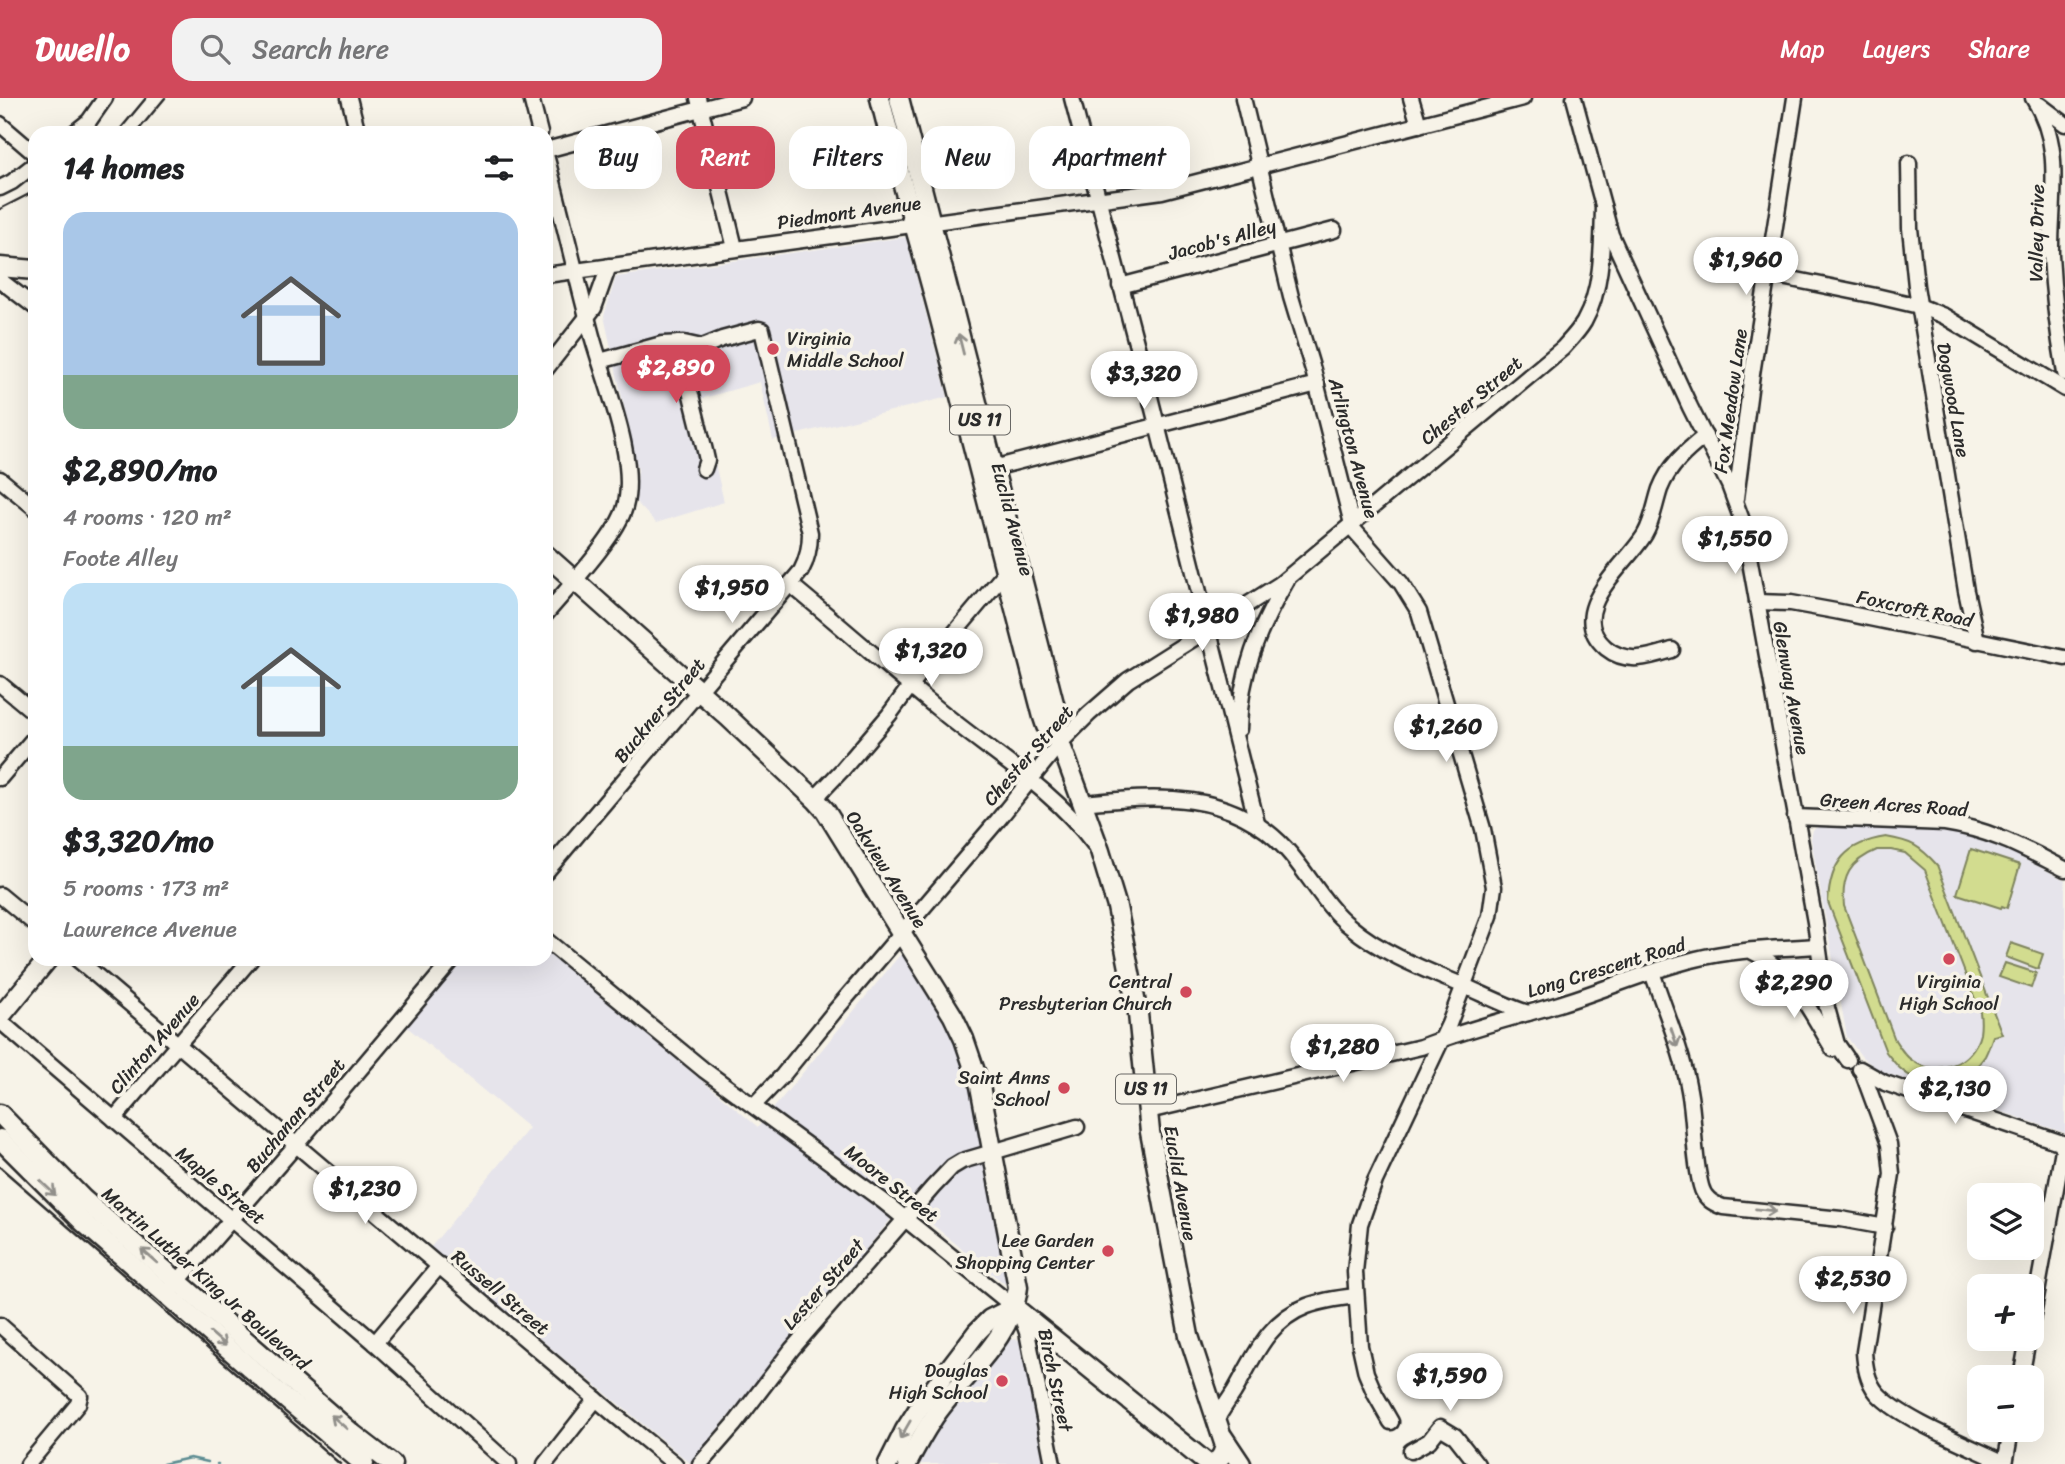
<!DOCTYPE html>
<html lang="en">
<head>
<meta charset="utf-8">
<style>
	body { margin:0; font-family:Sriracha,sans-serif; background:#f2f2f2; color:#202124; height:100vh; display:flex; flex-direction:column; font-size:26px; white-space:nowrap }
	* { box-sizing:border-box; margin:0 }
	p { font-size:23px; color:#757577 }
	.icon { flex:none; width:38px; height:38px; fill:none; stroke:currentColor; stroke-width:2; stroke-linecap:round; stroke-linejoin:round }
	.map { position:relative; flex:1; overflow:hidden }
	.drawer { position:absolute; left:28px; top:28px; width:525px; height:840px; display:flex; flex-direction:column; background:#fff; border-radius:21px; box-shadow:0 7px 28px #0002 }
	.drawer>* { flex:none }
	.top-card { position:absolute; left:574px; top:28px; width:665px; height:63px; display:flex; gap:14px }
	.controls { position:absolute; left:1967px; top:1085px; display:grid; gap:14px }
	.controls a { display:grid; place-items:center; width:77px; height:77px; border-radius:14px; background:#fff; box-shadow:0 7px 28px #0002; font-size:35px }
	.price { position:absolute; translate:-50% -60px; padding:0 16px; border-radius:24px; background:#fff; color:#222; font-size:23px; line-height:46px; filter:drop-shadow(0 2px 4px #0008) }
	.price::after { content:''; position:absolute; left:50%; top:42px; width:21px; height:16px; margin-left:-10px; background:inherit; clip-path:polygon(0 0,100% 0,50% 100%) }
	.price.on { background:#d1495b; color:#fff }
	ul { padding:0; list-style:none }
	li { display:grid; align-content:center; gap:14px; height:371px; padding:0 35px }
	li span { display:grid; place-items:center; height:217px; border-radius:21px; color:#555 }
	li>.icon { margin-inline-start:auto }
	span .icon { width:126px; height:126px; fill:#fffc; stroke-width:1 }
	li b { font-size:30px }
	h2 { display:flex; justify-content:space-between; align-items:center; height:84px; padding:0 35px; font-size:30px }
	.chip { padding:0 24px; border-radius:21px; background:#fff; box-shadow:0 7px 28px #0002; font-size:24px; line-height:63px }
	.chip.on { background:#d1495b; color:#fff }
	header { display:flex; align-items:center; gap:42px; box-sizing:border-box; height:98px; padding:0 35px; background:#d1495b; color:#fff }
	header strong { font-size:33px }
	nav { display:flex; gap:38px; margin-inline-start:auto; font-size:24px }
	.search { width:490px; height:63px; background:#f2f2f2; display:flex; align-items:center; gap:18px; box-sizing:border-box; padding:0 24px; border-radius:21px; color:#757577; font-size:26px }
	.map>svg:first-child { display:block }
	.built { fill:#e6e4eb }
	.green { fill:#d2dc8f; stroke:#7e845d; stroke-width:2; fill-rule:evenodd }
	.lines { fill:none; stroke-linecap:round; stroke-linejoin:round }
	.stream { stroke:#5c8c92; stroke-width:2.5 }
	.minor-casing { stroke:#2b2b2b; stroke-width:19 }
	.major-casing { stroke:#2b2b2b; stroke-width:23 }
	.minor { stroke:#f7f3e8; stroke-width:14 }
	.major { stroke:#f7f3e8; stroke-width:18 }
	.rail { stroke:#2b2b2b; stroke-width:2.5 }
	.oneway { stroke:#918f8a }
	.poi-dot { fill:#d1495b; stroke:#f7f3e8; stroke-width:2.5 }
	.labels { text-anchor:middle; stroke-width:7; stroke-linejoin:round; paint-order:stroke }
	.shield { fill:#f7f3e8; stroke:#686764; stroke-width:2 }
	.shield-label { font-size:18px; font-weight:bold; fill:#2b2b2b }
	.street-label { font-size:19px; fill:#2b2b2b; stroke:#f7f3e8 }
	.poi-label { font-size:19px; fill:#2b2b2b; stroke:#f7f3e8; text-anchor:end }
</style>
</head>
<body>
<header>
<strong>Dwello</strong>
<div class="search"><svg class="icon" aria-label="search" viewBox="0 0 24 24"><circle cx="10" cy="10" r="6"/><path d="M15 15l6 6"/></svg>Search here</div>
<nav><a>Map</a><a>Layers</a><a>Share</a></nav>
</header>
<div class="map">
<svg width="2065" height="1366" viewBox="0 0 2065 1366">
	<rect width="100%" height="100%" fill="#f7f3e8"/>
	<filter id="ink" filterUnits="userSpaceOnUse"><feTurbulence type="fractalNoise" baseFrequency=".0143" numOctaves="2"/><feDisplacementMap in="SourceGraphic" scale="14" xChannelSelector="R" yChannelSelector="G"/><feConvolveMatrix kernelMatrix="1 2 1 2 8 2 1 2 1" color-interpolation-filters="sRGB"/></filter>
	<g filter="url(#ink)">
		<g class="built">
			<path d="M906,139L948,299L773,342L760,284L700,301L724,404L656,425L636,404L638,372L604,218L616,179Z"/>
			<path d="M1823,726L1955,735L1989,743L2065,782V1035L1880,973L1862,959L1847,939L1811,741L1813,732Z"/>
			<path d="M546,853L758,1029L900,857L910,860L955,947L970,984L1006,1187L905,1104L690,1365L430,1150L529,1030L407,929L462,861H546Z"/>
			<path d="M1015,1241L1020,1242L1024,1249L1046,1366H919L945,1317L1007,1243Z"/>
		</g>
		<g class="green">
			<path d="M1886,739C1911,743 1920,748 1937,767L2002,936L1993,938C1991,944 1988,952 1985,958C1971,981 1939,990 1915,980C1902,975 1894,964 1886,954L1828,804C1830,764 1846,745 1886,739ZM1877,752H1891L1905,755L1925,772L1980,914C1981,921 1981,929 1980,936C1973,965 1938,980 1913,963C1905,958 1900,950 1895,942L1844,808C1841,779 1850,763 1877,752Z"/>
			<path d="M1971,751L2020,767L2007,810L2002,808L2001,810L1957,796Z"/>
			<path d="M2011,845L2043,856L2038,871L2006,859Z"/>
			<path d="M2005,865L2036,875L2031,890L1999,879Z"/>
		</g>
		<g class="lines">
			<g class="stream">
				<path d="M163,1366L190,1360L208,1364"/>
				<path d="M217,1366H218"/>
			</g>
			<defs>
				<g id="minor">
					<path d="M349,0L358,35"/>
					<path d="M531,0L540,35"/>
					<path d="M698,0L735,150"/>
					<path d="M1072,0L1146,283L1257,725"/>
					<path d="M1243,0L1291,199L1313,272L1352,426L1354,432L1401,485L1419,514L1483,731L1494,789L1490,818L1449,926L1375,1083L1360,1126L1355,1174L1360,1248L1366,1275L1375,1296L1391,1324"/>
					<path d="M1411,0L1419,27"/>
					<path d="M1574,0L1611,137L1690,309L1729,387L1743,425L1815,824L1827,910L1837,946L1848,962"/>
					<path d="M2033,0C2065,50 2050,101 2051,157C2053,196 2058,236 2065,275"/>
					<path d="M2040,7L2065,26"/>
					<path d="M0,26L35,56"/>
					<path d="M74,35L89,23L105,0"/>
					<path d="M546,52L742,0"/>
					<path d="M546,57C562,117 576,178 592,238C605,285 638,362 625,409C617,438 567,491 546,516"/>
					<path d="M1909,65L1910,130L1916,188L1966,493L1977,543"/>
					<path d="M0,90L12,84L35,66"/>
					<path d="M1767,176L1876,198L1919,208L1944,218L2065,291"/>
					<path d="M546,177L1162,93L1523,0"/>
					<path d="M0,182L35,209"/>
					<path d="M1120,188L1334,132"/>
					<path d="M678,245L705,353L707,362L704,371"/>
					<path d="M546,271L594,210L609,168"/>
					<path d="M986,372L1317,286"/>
					<path d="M0,381L35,410"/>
					<path d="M1736,400L1752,276L1795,0"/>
					<path d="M790,486C840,527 888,570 937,610C990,654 1053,691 1094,746"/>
					<path d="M1757,504L1791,505L1835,513L2065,560"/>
					<path d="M1672,552C1650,559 1627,567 1606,550C1563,513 1627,467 1645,436C1653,422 1655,406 1660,391C1669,368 1686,353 1705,338"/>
					<path d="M0,586L35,615"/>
					<path d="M1239,631C1240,573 1259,531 1287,482"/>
					<path d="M0,680L35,639"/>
					<path d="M817,703L821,694L843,671L889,617L914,583L1010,469"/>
					<path d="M1082,705C1157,698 1231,691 1286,751C1309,776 1324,808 1351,829C1383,856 1426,872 1464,888C1485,897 1506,908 1528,915"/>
					<path d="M1795,719L1945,725C1992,732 2023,750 2065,771"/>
					<path d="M546,774L801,473C808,460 810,449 810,435L762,232L759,231L722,241L702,249L684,245L662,246L600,263"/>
					<path d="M0,797L35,826"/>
					<path d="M546,842L704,972L883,1103L1014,1209L1023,1223L1027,1234L1053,1366"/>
					<path d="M1751,853C1791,870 1811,915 1833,951"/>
					<path d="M77,861L616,1318L675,1366"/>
					<path d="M1652,874C1665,913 1682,952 1689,992C1695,1023 1693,1057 1701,1088C1704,1100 1712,1105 1723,1109L1841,1121L1885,1129"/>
					<path d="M0,923L375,1245L509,1366"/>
					<path d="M1860,971L1885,985L2065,1046"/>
					<path d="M1862,973L1889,1046L1892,1076L1864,1254C1865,1268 1867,1283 1877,1295C1900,1321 1972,1349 2005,1365"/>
					<path d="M754,1007L783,977L834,914L998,722L1060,645L1089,616L1128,582L1280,486L1563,250C1570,242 1578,234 1584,224C1603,190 1602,146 1603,108"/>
					<path d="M1148,1013L1421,949C1466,931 1513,920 1559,906C1605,892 1649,872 1696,861C1736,851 1777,851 1818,848"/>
					<path d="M114,1021L251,861"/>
					<path d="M172,1190L296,1047L453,861"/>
					<path d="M2032,1222L2064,1046"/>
					<path d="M0,1227L80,1298L78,1306L28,1366"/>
					<path d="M375,1245L440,1167"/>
					<path d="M2021,1279L2028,1241"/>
					<path d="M1216,1322C1222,1312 1228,1303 1234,1294C1254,1260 1267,1223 1307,1208C1323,1202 1339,1200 1356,1198"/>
					<path d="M1411,1353L1429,1343L1440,1329L1455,1338L1477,1366"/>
					<path d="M545,1366L596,1301"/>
					<path d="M700,1366L734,1327L792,1251L933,1089L952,1069L962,1063L1077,1029"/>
					<path d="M2005,1366L2011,1332"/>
				</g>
				<g id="major">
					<path d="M880,0C898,75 921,147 940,221C975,353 1009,486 1043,619L1046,628L1060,645L1067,663L1100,753L1117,809L1138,916L1150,1034L1189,1238L1225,1348L1222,1357L1215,1366"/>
					<path d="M899,0L1058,621L1060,645"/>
					<path d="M0,169L35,172"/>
					<path d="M546,457L728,619L817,703L825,712L953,918L964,941L980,988L1018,1189C1013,1240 962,1278 934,1319C924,1334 915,1350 907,1366"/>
					<path d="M0,919L48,861"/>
					<path d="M0,1016L83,1101L353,1336L392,1366"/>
					<path d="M0,1041L83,1124L287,1302L364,1366"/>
					<path d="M1014,1209L1208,1366"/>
					<path d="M1223,1339L1241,1366"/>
					<path d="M888,1366L905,1332L919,1310L977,1234L990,1221L1014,1209"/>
				</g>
			</defs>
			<use href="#minor" class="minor-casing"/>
			<use href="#major" class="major-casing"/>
			<use href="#minor" class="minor"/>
			<use href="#major" class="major"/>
			<g class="rail">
				<path d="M117,35L146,0"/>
				<path d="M136,35L165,0"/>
				<path d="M0,111L35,93"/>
				<path d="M0,1069L340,1366"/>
			</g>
		</g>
		<defs><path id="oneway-shaft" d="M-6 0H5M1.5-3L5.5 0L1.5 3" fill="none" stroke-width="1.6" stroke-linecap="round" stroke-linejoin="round" transform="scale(1.75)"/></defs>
		<g class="oneway">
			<use href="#oneway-shaft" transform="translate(961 246) rotate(-104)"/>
			<use href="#oneway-shaft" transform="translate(1674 939) rotate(71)"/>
			<use href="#oneway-shaft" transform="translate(48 1090) rotate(44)"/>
			<use href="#oneway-shaft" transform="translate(1766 1112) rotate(6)"/>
			<use href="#oneway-shaft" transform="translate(149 1158) rotate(-139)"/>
			<use href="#oneway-shaft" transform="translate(218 1241) rotate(41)"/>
			<use href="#oneway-shaft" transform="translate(339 1324) rotate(-139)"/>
			<use href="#oneway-shaft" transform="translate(905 1332) rotate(120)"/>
		</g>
	</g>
	<g class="poi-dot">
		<circle cx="773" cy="251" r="7"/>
		<circle cx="1949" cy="861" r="7"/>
		<circle cx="1186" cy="894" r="7"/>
		<circle cx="1064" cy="990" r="7"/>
		<circle cx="1108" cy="1153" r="7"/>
		<circle cx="1002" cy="1283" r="7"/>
	</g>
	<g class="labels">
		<g class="shield">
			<rect x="950" y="307.5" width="60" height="29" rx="5"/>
			<rect x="1116" y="976.5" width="60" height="29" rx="5"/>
		</g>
		<g class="shield-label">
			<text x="980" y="328">US 11</text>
			<text x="1146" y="997">US 11</text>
		</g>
		<g class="street-label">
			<text transform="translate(849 114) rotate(-8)" y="7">Piedmont Avenue</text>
			<text transform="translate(2036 135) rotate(-89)" y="7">Valley Drive</text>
			<text transform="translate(1222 141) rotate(-15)" y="7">Jacob's Alley</text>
			<text transform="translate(1471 302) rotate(-40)" y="7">Chester Street</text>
			<text transform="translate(1954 302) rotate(80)" y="7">Dogwood Lane</text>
			<text transform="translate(1730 303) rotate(-82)" y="7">Fox Meadow Lane</text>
			<text transform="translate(1354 350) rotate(75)" y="7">Arlington Avenue</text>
			<text transform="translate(1013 421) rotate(75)" y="7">Euclid Avenue</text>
			<text transform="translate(1915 510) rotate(12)" y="7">Foxcroft Road</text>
			<text transform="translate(1792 590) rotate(80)" y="7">Glenway Avenue</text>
			<text transform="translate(659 612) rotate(-50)" y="7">Buckner Street</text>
			<text transform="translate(1028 657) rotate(-49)" y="7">Chester Street</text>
			<text transform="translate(1894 706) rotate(4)" y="7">Green Acres Road</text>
			<text transform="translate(887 771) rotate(58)" y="7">Oakview Avenue</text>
			<text transform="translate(1606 869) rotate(-17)" y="7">Long Crescent Road</text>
			<text transform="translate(154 945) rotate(-49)" y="7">Clinton Avenue</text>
			<text transform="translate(295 1017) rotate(-50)" y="7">Buchanan Street</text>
			<text transform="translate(892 1085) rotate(38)" y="7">Moore Street</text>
			<text transform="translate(1181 1085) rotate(80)" y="7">Euclid Avenue</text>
			<text transform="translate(221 1087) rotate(40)" y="7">Maple Street</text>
			<text transform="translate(206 1180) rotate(41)" y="7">Martin Luther King Jr Boulevard</text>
			<text transform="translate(823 1186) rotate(-49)" y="7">Lester Street</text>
			<text transform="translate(501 1194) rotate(40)" y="7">Russell Street</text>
			<text transform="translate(1056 1282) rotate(78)" y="7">Birch Street</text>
		</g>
		<g class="poi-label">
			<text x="787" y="247" text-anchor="start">Virginia<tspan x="787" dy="22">Middle School</tspan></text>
			<text x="1172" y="890">Central<tspan x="1172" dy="22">Presbyterian Church</tspan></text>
			<text x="1949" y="890" text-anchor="middle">Virginia<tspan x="1949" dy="22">High School</tspan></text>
			<text x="1050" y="986">Saint Anns<tspan x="1050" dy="22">School</tspan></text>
			<text x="1094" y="1149">Lee Garden<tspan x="1094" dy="22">Shopping Center</tspan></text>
			<text x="988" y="1279">Douglas<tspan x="988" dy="22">High School</tspan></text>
		</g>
	</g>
</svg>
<div class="controls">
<a><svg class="icon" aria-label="layers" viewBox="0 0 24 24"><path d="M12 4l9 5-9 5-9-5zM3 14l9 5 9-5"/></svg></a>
<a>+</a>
<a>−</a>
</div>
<b class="price" style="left:1746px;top:199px">$1,960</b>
<b class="price on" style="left:676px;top:307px">$2,890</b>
<b class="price" style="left:1144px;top:313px">$3,320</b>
<b class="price" style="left:1735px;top:478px">$1,550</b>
<b class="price" style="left:732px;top:527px">$1,950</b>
<b class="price" style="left:1202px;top:555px">$1,980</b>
<b class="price" style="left:931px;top:590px">$1,320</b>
<b class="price" style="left:1446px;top:666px">$1,260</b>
<b class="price" style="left:1794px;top:922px">$2,290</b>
<b class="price" style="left:1343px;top:986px">$1,280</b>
<b class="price" style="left:1955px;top:1028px">$2,130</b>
<b class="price" style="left:365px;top:1128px">$1,230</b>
<b class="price" style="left:1853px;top:1218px">$2,530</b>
<b class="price" style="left:1450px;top:1315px">$1,590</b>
<div class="top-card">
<a class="chip">Buy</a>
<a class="chip on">Rent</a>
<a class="chip">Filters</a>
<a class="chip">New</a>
<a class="chip">Apartment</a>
</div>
<section class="drawer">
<h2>14 homes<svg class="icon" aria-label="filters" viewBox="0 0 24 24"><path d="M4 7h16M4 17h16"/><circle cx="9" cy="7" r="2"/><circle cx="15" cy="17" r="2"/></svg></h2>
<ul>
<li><span style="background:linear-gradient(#a9c7e8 75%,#7fa58c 0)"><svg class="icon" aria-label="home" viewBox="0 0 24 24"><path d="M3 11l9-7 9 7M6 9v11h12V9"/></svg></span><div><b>$2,890/mo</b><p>4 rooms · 120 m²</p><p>Foote Alley</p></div></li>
<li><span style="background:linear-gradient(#bfe0f5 75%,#7fa58c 0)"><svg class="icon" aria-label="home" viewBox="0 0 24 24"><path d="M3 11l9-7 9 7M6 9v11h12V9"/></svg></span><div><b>$3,320/mo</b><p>5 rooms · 173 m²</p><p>Lawrence Avenue</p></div></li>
</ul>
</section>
</div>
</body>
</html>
